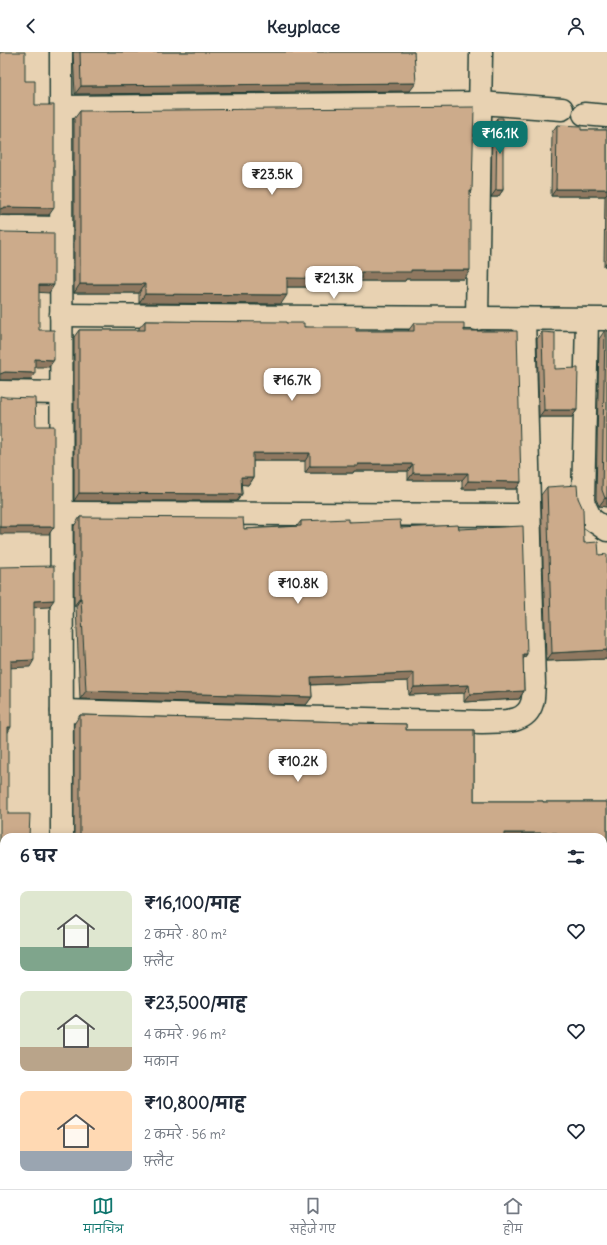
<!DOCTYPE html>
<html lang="hi">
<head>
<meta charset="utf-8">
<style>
	body { margin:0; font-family:Delius,"Playpen Sans Deva",sans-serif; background:#f2f2f3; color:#1f2937; height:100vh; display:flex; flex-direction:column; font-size:15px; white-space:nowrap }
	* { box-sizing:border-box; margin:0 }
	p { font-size:13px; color:#747a83 }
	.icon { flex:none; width:22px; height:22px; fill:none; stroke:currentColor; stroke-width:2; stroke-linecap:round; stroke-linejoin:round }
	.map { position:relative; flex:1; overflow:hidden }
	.side { position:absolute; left:0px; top:781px; width:607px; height:356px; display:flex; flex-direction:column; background:#fff; border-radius:12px 12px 0 0; box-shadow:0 2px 10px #0003 }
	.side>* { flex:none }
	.price { position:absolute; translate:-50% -34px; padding:0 9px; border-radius:8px; background:#fff; color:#222; font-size:13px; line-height:26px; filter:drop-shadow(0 1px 2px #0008) }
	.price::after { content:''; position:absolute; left:50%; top:24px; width:12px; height:9px; margin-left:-6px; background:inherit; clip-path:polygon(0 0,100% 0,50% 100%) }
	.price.selected { background:#0f766e; color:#fff }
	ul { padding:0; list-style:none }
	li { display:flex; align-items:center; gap:12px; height:100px; padding:0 20px }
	li span { display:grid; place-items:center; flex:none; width:112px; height:80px; border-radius:8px; color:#555 }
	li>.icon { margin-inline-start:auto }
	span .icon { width:48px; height:48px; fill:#fffc; stroke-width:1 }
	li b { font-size:17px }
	h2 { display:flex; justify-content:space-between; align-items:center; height:48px; padding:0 20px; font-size:17px }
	header { display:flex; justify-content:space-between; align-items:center; height:52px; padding:0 20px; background:#fff; font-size:18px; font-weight:700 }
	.tab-bar { display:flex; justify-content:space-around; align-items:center; height:56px; border-top:1px solid #e0e1e3; background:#fff; font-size:11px; color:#747a83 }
	.tab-bar a { display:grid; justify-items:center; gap:2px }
	.tab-bar .selected { color:#0f766e }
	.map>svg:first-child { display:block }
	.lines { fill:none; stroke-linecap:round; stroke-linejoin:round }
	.minor-casing { stroke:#1f3d34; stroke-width:25 }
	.tertiary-casing { stroke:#1f3d34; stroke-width:25 }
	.minor { stroke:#e8d2b2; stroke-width:22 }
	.tertiary { stroke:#e8d2b2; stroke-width:22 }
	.wall { fill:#af9378; stroke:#1f3d34 }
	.shaded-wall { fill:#8f7861; stroke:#1f3d34 }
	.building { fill:#ccab8b; stroke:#1f3d34 }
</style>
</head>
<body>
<header><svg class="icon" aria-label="back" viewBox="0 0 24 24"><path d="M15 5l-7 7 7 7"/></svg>Keyplace<svg class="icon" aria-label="person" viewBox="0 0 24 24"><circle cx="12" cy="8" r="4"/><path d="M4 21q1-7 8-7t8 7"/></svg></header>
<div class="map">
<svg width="607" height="1137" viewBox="0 0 607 1137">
	<rect width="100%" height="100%" fill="#e8d2b2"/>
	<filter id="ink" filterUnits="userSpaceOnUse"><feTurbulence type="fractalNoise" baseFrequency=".025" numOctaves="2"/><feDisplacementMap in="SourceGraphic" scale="8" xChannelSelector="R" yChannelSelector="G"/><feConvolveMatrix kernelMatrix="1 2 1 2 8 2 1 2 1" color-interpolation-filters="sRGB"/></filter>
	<g filter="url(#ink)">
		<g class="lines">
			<defs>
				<g id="minor">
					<path d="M61,0L62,785"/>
					<path d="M61,55L480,51L562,57"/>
					<path d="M584,62L607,64"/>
					<path d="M0,175L61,176"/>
					<path d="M61,263L607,267"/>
					<path d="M477,267L481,0"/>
					<path d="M587,267L583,450L591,467L607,478"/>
					<path d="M0,340L61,341"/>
					<path d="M62,461L529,463"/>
					<path d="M62,659L482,670C500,669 526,673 532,651C534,645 533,638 534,632L524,267"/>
					<path d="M0,1057H4"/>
					<path d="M603,1104H607"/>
					<path d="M33,1137V1133"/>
					<path d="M203,1137V1133"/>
					<path d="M356,1137V1133"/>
				</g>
				<g id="tertiary">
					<path d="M0,903H4"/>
					<path d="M603,906H607"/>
				</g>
			</defs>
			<use href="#minor" class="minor-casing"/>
			<use href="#tertiary" class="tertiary-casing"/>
			<use href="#minor" class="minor"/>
			<use href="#tertiary" class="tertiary"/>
		</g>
		<g class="wall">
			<path d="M73,0H414L410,39L75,42Z"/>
			<path d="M80,59L472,139L470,142L464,227H406L405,229H359L355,235H287L281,252L139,251V241H74V67Z"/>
			<path d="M497,66L503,138L498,145H491L492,73Z"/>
			<path d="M557,73L581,78H607V214H604L605,144H551L552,80Z"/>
			<path d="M145,269L286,271L304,275L356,279H408L414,271L464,279L521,430L516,437H462V428H408V419H354L353,421H305V409H253V425L248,433L241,432L242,442L237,449H74V285L79,278H139V276Z"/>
			<path d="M605,278H607V455L599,454L596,447L599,287Z"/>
			<path d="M542,280L555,317L577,358L572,365H539L537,287Z"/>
			<path d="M547,435L578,446L584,491L599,503L607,607L546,609L541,443Z"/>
			<path d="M80,465L244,477L297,474L301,469L348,470L401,476L459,477L527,602L523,607L524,639L519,647L464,650V641L409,643L408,629L311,633L312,645L306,653L80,647L76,554H74V474Z"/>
			<path d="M80,663L350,670V671L406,672V678H474V749H543V750H607V834H603V785H74V672Z"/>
			<path d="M51,1133H196L197,1137H51Z"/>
			<path d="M215,1133H349L350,1137H215Z"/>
		</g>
		<g class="shaded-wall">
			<path d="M416,31L410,39L75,42L81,34Z"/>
			<path d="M556,137H607V142L605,144H551Z"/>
			<path d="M496,138H503L498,145H491Z"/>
			<path d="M5,155L54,156L49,163H0V157Z"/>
			<path d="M607,209V214H604Z"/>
			<path d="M411,218H470L464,227H406L405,229H359L355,235H281L287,226L361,220Z"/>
			<path d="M80,232H145L139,241H74Z"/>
			<path d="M39,233H54L49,241L34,240Z"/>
			<path d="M145,242L287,243L281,252L139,251Z"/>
			<path d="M35,307L54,308L49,315H30Z"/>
			<path d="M5,320L35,321L30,328H0V322Z"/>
			<path d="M544,358H577L572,365H539Z"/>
			<path d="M253,401H310L305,409H248Z"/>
			<path d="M358,412H413L408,419H354L353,421H305L310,414Z"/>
			<path d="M413,421H468L462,428H408Z"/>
			<path d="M241,425H253L248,433L236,432Z"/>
			<path d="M468,429L521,430L516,437H462Z"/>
			<path d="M79,441L242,442L237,449H74Z"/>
			<path d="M605,446H607V455L599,454Z"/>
			<path d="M0,475H54L49,482H0Z"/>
			<path d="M80,546H81L76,554H74Z"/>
			<path d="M54,548L49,555L29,556L34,549Z"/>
			<path d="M607,598V607L546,609L552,601Z"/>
			<path d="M523,602H527L521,610Z"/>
			<path d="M34,608L30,615L6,616L11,609Z"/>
			<path d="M414,621L408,629L305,633L311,625Z"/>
			<path d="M469,633L464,641L409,643L414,635Z"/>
			<path d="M86,639L312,645L306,653L80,647Z"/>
			<path d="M524,639L519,647L464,650L470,642Z"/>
			<path d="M8,675H11L7,682Z"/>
			<path d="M504,781H557L554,785H502Z"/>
			<rect x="603" y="826" width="4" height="8"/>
			<path d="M4,842V846L1,849H0V843Z"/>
			<rect x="603" y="1079" width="4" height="6"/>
		</g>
		<g class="building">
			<path d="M0,0H25V29H35V53H54V156L5,155L0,157Z"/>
			<path d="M80,0H414L416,31L81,34Z"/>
			<path d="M474,55L472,139H470V218H411V220H361V227L287,226V243L145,242V232H80V59Z"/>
			<path d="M497,66H503V138H496Z"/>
			<path d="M557,73L581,74V78H607V137H556Z"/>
			<path d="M0,179L4,180L54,181V233H39V278H54V308L35,307V321L5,320L0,322Z"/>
			<path d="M145,269L286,270V271H304V275H356V279H414V271H464V279H517L521,430L468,429V421H413V412H358V414H310V401H253V425H241L242,442L79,441V278H145Z"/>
			<path d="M605,278H607V446H605L602,438Z"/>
			<path d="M542,280L555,281V317L578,316L577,358H544Z"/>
			<path d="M0,344L5,345L35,346L36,374H54V475H0Z"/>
			<path d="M577,433L578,446L583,457L584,491L598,490L599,503L607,502V598L552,601L547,435Z"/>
			<path d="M80,465L243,466L244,477L301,474V469L348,467V470L400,468L401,476L458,473L459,477L523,474L527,602H523L524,639L470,642L469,633L414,635V621L311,625L312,645L86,639L81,546H80Z"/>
			<path d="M54,514V548L34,549V608L11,609V675H8V762H30L29,785H4V843H0V515Z"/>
			<path d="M80,663L350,670V671L406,672V678H474V749H543V750H607V826H603V785H557V781H504V785H80Z"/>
			<rect x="603" y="945" width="4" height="134"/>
			<path d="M0,1063L4,1064V1133H11V1137H0Z"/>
			<path d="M55,1133H196L197,1137H55Z"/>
			<path d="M219,1133H349L350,1137H218Z"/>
		</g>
	</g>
</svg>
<b class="price selected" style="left:500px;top:103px">₹16.1K</b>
<b class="price" style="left:272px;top:144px">₹23.5K</b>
<b class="price" style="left:334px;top:248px">₹21.3K</b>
<b class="price" style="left:292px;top:350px">₹16.7K</b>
<b class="price" style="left:298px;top:553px">₹10.8K</b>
<b class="price" style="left:298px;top:731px">₹10.2K</b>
<section class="side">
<h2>6 घर<svg class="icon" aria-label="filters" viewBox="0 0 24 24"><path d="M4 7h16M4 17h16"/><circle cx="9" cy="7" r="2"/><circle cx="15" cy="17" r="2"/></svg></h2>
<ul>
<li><span style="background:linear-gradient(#dfe7d0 70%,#7fa58c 0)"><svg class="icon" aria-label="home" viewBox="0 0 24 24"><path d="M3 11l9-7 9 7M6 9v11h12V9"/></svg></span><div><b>₹16,100/माह</b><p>2 कमरे · 80 m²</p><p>फ़्लैट</p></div><svg class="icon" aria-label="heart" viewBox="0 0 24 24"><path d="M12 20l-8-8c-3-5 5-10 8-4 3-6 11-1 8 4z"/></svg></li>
<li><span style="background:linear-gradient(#dfe7d0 70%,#b9a48a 0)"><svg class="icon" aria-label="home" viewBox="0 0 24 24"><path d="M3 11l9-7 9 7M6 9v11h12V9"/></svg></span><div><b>₹23,500/माह</b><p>4 कमरे · 96 m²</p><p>मकान</p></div><svg class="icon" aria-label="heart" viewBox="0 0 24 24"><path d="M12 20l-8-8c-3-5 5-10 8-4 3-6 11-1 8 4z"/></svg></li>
<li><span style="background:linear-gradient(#ffd9b3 75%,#9aa5b1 0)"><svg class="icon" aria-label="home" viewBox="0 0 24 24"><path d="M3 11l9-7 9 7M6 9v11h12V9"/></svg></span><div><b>₹10,800/माह</b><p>2 कमरे · 56 m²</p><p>फ़्लैट</p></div><svg class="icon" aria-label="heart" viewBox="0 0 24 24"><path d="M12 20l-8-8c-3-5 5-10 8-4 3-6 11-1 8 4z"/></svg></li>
</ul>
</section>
</div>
<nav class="tab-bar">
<a class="selected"><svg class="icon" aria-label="map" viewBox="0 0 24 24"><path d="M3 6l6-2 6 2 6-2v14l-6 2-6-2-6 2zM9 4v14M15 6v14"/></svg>मानचित्र</a>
<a><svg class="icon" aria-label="saved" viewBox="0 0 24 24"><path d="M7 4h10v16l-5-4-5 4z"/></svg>सहेजे गए</a>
<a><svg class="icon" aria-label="home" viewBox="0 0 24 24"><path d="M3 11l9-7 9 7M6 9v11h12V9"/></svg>होम</a>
</nav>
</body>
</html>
